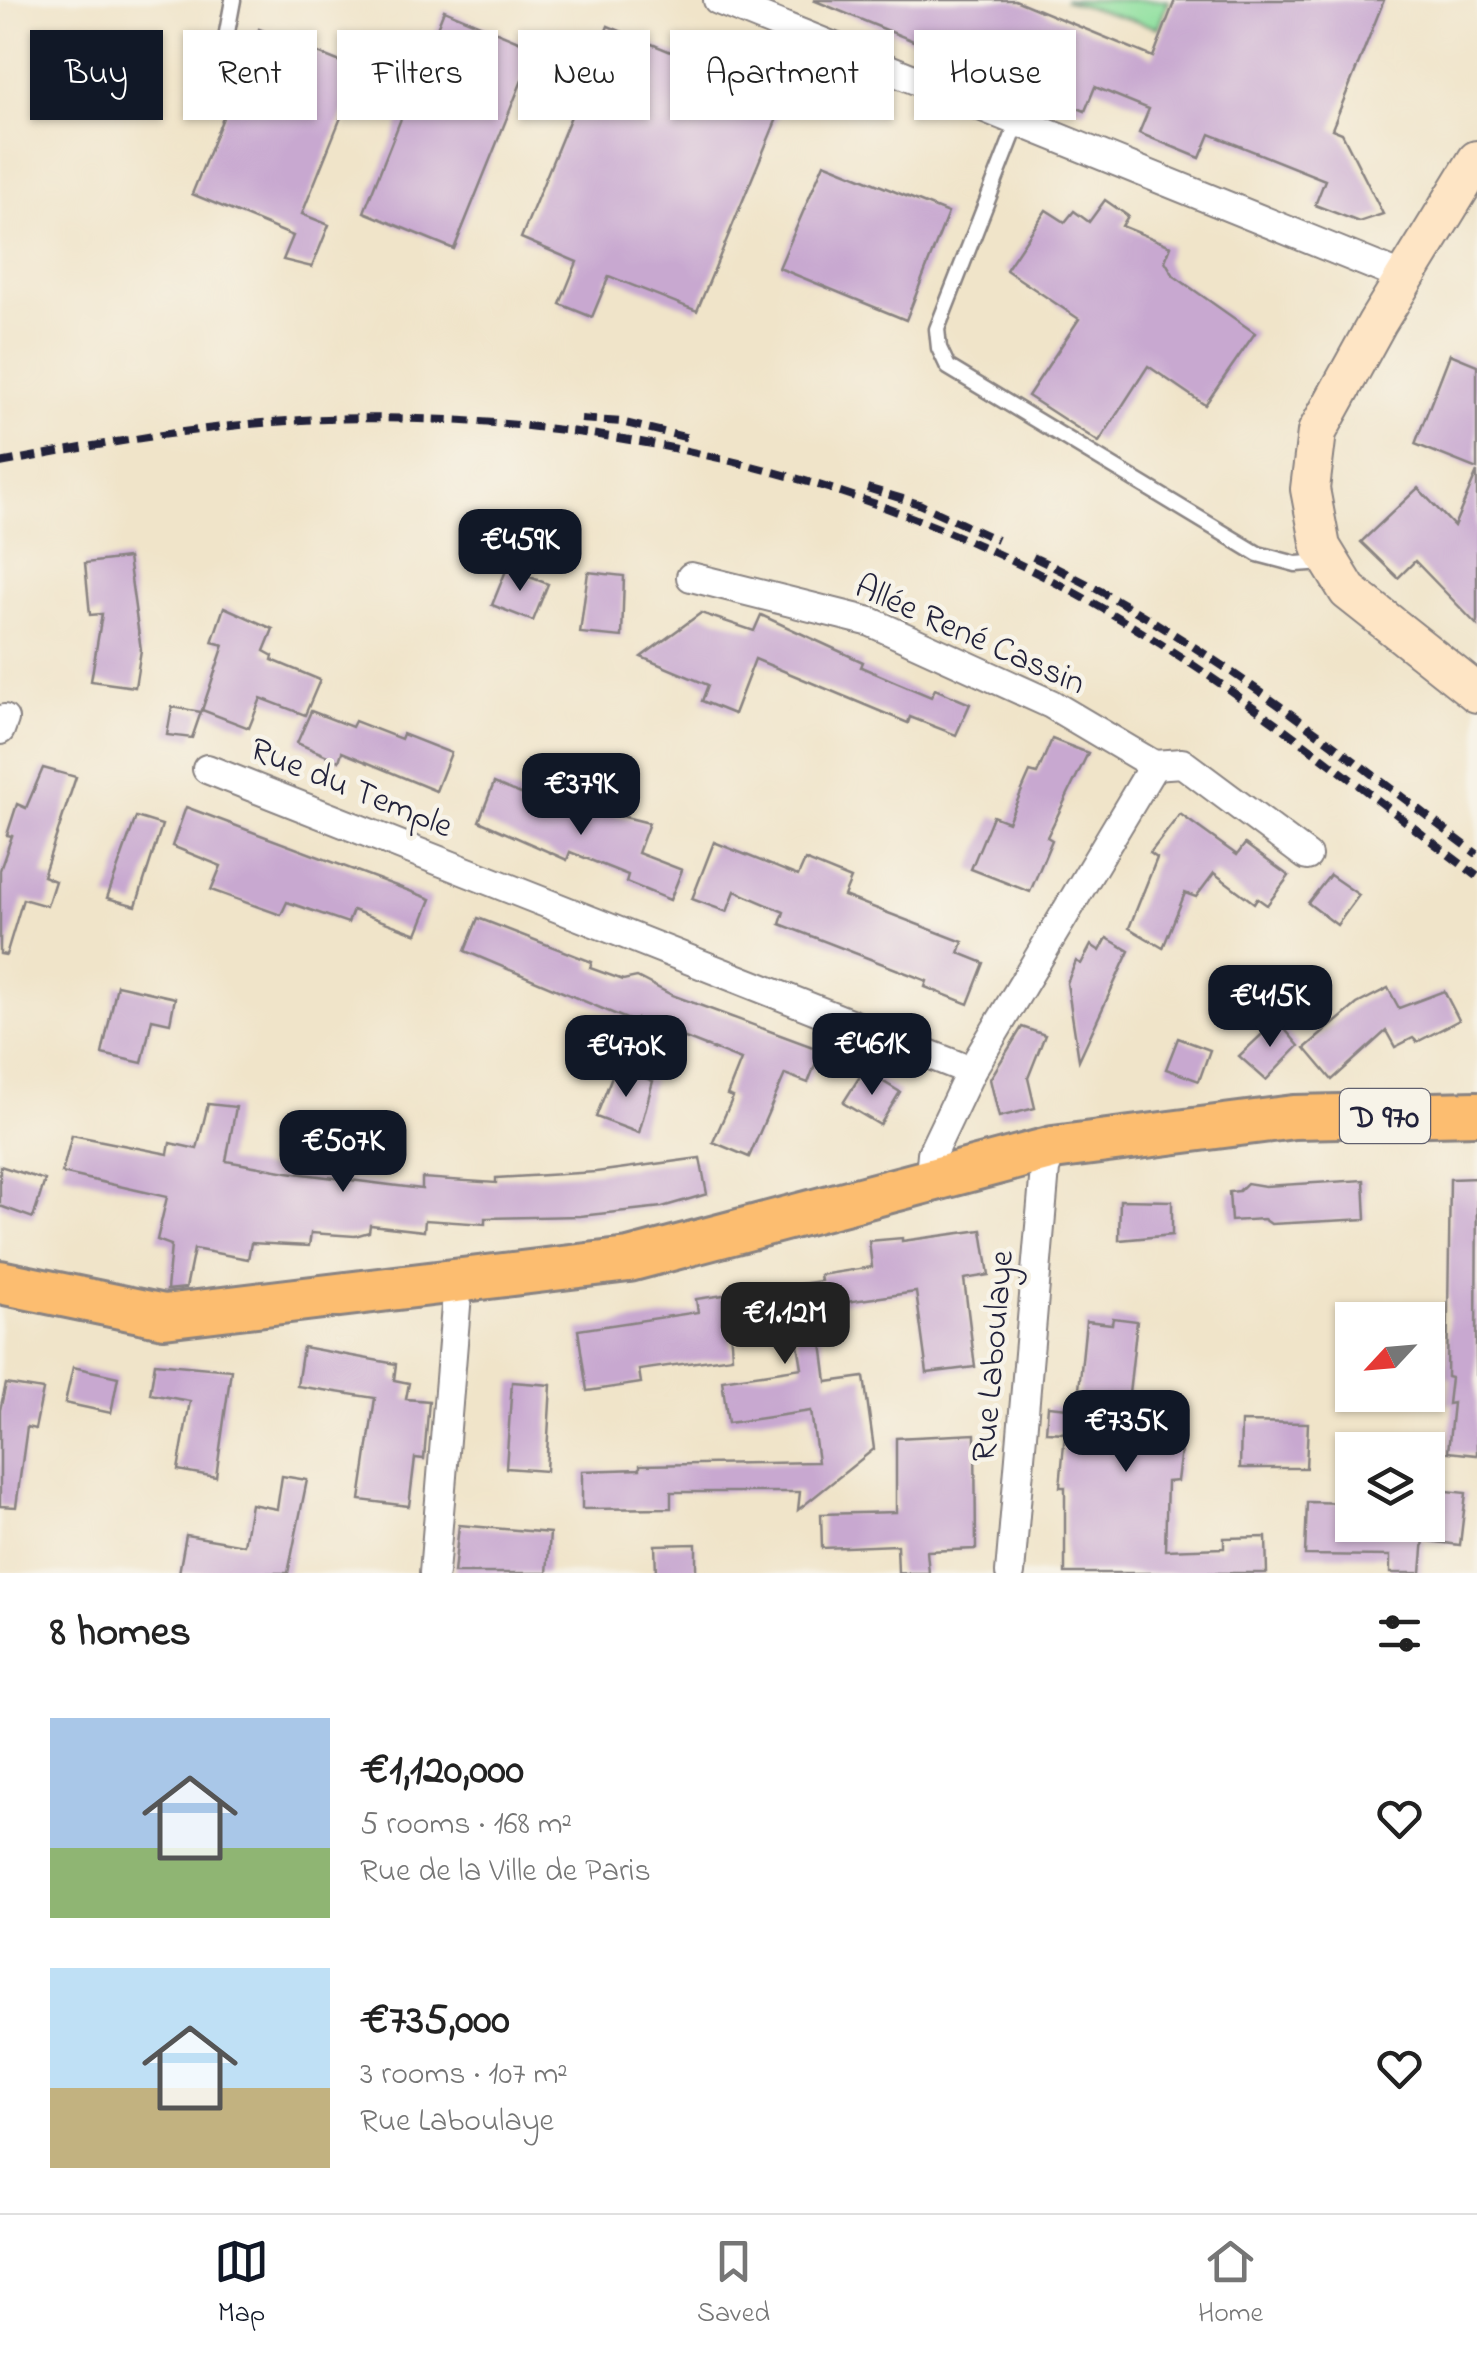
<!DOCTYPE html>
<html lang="en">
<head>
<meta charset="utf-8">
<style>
	body { margin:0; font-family:"Indie Flower",sans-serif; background:#f6f6f6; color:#222; height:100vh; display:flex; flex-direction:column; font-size:38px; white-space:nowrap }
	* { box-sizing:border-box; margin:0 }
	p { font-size:32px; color:#767676 }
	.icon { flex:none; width:55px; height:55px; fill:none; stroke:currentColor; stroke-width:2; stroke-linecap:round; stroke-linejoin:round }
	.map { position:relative; height:1573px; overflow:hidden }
	.details { display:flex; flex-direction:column; background:#fff; flex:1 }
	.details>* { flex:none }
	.banner { position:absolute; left:30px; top:30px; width:1418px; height:90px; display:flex; gap:20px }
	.needle { width:65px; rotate:244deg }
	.controls { position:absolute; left:1335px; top:1302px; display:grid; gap:20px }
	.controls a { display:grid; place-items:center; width:110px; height:110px; border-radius:0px; background:#fff; box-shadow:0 2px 8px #0004; font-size:50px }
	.price { position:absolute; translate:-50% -85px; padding:0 22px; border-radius:20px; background:#111827; color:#fff; font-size:32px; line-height:65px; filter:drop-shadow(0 2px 5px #0008) }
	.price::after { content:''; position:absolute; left:50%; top:60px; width:30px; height:22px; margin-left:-15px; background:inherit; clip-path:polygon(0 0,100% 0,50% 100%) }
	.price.on { background:#222; color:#fff }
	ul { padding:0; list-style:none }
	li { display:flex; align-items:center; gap:30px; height:250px; padding:0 50px }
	li span { display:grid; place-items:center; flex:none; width:280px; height:200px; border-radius:0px; color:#555 }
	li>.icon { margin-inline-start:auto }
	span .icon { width:120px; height:120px; fill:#fffc; stroke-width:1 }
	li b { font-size:42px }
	h2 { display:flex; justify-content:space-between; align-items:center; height:120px; padding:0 50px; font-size:42px }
	.tag { padding:0 35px; border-radius:0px; background:#fff; box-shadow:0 2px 8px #0004; font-size:35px; line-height:90px }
	.tag.on { background:#111827; color:#fff }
	.tabs { display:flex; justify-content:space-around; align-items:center; height:140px; border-top:2px solid #e0e0e0; background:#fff; font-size:28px; color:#767676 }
	.tabs a { display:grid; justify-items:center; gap:5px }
	.tabs .on { color:#111827 }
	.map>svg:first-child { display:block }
	.green { fill:#8fe09f; stroke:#58816d; stroke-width:2.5 }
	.building { fill:#c8a8d0 }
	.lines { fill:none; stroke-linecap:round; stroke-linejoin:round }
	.lane-casing { stroke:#898382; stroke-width:19 }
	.street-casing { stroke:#898382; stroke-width:32 }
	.secondary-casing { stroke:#898382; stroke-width:42 }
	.primary-casing { stroke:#898382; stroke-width:48 }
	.lane { stroke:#fff; stroke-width:14 }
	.street { stroke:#fff; stroke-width:28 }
	.secondary { stroke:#fee5c5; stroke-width:38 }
	.primary { stroke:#fcbd6f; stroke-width:42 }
	.rail { stroke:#22223b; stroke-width:8; stroke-dasharray:15 8; stroke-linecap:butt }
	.labels { text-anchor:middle; stroke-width:9; stroke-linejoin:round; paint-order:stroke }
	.shield { fill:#f7f3e8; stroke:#62616f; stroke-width:2.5 }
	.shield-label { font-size:32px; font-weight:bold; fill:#22223b }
	.street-label { font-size:35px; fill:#22223b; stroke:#f7f3e8 }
</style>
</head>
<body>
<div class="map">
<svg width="1477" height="1573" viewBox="0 0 1477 1573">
	<rect width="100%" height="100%" fill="#f7f3e8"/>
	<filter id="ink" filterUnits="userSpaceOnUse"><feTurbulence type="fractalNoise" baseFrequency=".01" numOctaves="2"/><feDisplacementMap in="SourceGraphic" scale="20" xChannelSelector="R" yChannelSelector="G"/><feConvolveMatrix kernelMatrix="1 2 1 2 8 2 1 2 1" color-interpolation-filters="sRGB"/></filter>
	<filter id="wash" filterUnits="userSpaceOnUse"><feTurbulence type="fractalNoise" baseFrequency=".0048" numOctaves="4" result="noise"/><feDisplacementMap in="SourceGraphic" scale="40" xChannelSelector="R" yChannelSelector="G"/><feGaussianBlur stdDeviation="2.25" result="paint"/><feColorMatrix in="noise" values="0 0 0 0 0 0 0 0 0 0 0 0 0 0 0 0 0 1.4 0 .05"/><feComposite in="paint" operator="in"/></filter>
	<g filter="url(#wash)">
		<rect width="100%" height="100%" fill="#f0e4c9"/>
		<path class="green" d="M1064,0H1168L1158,28Z"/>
		<g id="blocks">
			<g class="building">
				<path d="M813,0H1015L1153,57L1175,0H1384L1332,129L1342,133L1383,214L1359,222L1315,205L1325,180L1210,134L1200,158L1139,133L1149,109L1095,87L1085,111Z"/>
				<path d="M444,10L535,48L454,249L364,212Z"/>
				<path d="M608,26L785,99L697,311L609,276L592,317L560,304L577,262L521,238Z"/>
				<path d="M259,29L360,70L302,214L329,225L312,267L283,260L293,236L192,194Z"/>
				<path d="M824,163L948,213L906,320L779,268Z"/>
				<path d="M1105,200L1128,216L1122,226L1171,246L1165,261L1174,276L1255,333L1205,405L1148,366L1099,442L1028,396L1079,319L1006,270L1046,210L1065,222L1074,211L1089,222Z"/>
				<path d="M1450,354L1477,365V469L1415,444Z"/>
				<path d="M1477,472V625L1415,561L1398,578L1361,542L1418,488L1454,526Z"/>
				<path d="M128,558L141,650L135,687L91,681L102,614L90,615L85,563Z"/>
				<path d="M507,568L548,584L533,621L492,605Z"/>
				<path d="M588,572L624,576L622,637L580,633Z"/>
				<path d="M224,607L273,629L264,651L273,656L272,660L320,680L305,715L261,698L249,728L202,710L224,645L212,642Z"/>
				<path d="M701,613L754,631L761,615L863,662L861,667L891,680L931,697L935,689L970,704L956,735L910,717L908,723L755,659L734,714L702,701L708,685L641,657Z"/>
				<path d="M172,707L201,712L192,738L167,735Z"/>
				<path d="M311,711L352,727L355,721L401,739L403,734L451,753L436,791L342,752L339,761L297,743Z"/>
				<path d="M1052,739L1088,753L1047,837L1052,840L1030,892L971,869L993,816L1008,822L1030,772L1037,774Z"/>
				<path d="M43,768L76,777L43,876L55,881L47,906L23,899L6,955L0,954V870L12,836L7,835L17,804L26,808Z"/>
				<path d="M494,783L584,820L589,808L649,823L638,853L682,870L670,900L626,882L628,875L570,852L567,860L479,821Z"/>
				<path d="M186,807L431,899L417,934L353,910L348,923L287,902L281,915L211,890L221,866L172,846Z"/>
				<path d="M1180,814L1237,855L1245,844L1289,876L1267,905L1257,898L1254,903L1214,873L1196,897L1185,893L1163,948L1129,928L1157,858L1150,853Z"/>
				<path d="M136,817L162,825L136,906L107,898Z"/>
				<path d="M714,842L798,876L805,860L851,879L844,896L963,942L959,953L984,963L968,1004L925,987L927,981L780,924L784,912L735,891L727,912L692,899Z"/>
				<path d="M1330,875L1359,895L1337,925L1308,903Z"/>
				<path d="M478,918L592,962L590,968L623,980L637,977L672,995L821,1050L808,1083L785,1074L749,1157L713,1142L733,1097L727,1095L741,1060L637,1019L636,1023L465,951Z"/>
				<path d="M1107,938L1129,951L1079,1060L1067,983L1076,961L1081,964L1091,945L1100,951Z"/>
				<path d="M117,985L175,998L170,1023L152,1019L142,1063L102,1054Z"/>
				<path d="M1388,988L1399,1008L1444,991L1459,1020L1417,1042L1413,1038L1395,1047L1386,1031L1332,1080L1305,1048L1357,1004Z"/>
				<path d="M1277,1020L1299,1046L1266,1080L1239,1056Z"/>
				<path d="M1022,1027L1045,1035L1028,1078L1035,1108L999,1117L990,1079Z"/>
				<path d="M1178,1038L1210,1050L1199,1081L1166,1069Z"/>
				<path d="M616,1066L653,1081L639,1133L596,1117Z"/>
				<path d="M864,1070L900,1092L880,1125L843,1103Z"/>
				<path d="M208,1104L236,1107L226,1161L287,1172L422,1189V1178L496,1183V1178L596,1172L700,1158L707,1194L662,1207L580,1216L485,1218V1224L425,1220L424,1231L370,1225L369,1232L355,1236L311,1233L309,1246L251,1243L248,1259L194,1249L186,1288L167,1290L171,1245L157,1240L167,1197L62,1173L72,1135L168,1154L170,1143L197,1149Z"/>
				<path d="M0,1166L45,1180L33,1218L0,1206Z"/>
				<path d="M1477,1178L1476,1345L1477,1455L1448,1452L1453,1403L1448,1404L1451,1378L1447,1377L1450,1179Z"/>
				<path d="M1364,1180L1366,1219L1271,1224L1264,1219L1231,1221L1229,1192L1239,1191L1247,1183L1265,1186Z"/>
				<path d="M1120,1200L1172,1201V1235L1119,1240Z"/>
				<path d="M982,1230L989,1275L964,1279L975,1367L927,1373L916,1292L839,1303L841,1317L819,1320L827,1382L864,1377L874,1449L798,1510L800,1492H671V1508L582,1509V1471L640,1469V1465L818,1462L811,1411L728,1423L722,1380L802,1368L794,1320L730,1327L732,1357L639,1370L641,1383L587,1391L578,1330L698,1312L696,1299L821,1281L820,1275L872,1267L869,1241L902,1238V1241Z"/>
				<path d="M1113,1318L1137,1321L1126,1421L1184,1426L1177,1481L1167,1482L1165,1550L1224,1548V1538L1266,1537L1267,1573H1065V1487H1060L1065,1433L1046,1432L1048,1406L1077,1409L1086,1321L1112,1324Z"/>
				<path d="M303,1347L396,1364L394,1380L409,1383L406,1399L429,1401L424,1459L415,1458L409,1506L360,1500L375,1398L297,1386Z"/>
				<path d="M155,1363L231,1370L216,1477L178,1470L190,1401L150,1394Z"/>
				<path d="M73,1367L118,1377L111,1413L65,1403Z"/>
				<path d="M512,1382L551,1385L546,1471L506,1468Z"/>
				<path d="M6,1384L43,1390L35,1429L27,1427L16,1507L0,1506V1410Z"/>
				<path d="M1241,1422L1308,1423L1306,1468H1240Z"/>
				<path d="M975,1434L976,1549L927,1551L929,1573H898L897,1545L822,1548L821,1514L896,1512V1438Z"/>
				<path d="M282,1476L307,1480L288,1573H179L186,1535L244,1545L251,1504L277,1509Z"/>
				<path d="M1428,1489L1466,1493L1460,1545L1428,1541Z"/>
				<path d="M1307,1502L1352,1503V1525H1425L1421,1573H1390V1556L1305,1555Z"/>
				<path d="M459,1525L550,1533L547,1573H454Z"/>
				<path d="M696,1544V1573H656L655,1545Z"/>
			</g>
		</g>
	</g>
	<g filter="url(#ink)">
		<use href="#blocks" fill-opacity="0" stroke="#898382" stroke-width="2.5"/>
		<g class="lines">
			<defs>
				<g id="lane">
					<path d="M225,43L233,0"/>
					<path d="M1018,122L937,329L939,348L948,367L1258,554L1296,564L1325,562"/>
				</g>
				<g id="street">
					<path d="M718,0L1405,278"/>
					<path d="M691,577L871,622L1051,704L1154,765"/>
					<path d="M0,730L4,719"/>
					<path d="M207,769L971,1071"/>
					<path d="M930,1177L932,1153L971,1071L1154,765L1182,763L1307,856"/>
					<path d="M434,1573L458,1282"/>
					<path d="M1010,1573L1045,1169L1053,1148"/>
				</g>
				<path id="secondary" d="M1477,160L1377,323L1317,432L1310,489L1321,547L1348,591L1477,693"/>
				<path id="primary" d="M0,1282L164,1316L629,1260L1053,1148L1294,1117L1477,1113"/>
			</defs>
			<use href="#lane" class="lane-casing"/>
			<use href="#street" class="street-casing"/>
			<use href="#secondary" class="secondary-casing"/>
			<use href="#primary" class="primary-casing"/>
			<use href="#lane" class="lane"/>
			<use href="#street" class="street"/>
			<use href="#secondary" class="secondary"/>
			<use href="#primary" class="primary"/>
			<g class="rail">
				<path d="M581,419L621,422L689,438"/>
				<path d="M0,463C99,444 201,426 302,420C549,408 805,458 1027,568C1190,648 1333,767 1477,876"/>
				<path d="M867,488L919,504L997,540"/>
				<path d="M1033,557C1195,632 1335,747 1477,854"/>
			</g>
		</g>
	</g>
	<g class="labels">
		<rect class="shield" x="1340" y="1089" width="90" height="54" rx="8"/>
		<g class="shield-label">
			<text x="1385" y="1127">D 970</text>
		</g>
		<g class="street-label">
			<text transform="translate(971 633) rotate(24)" y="12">Allée René Cassin</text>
			<text transform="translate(352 786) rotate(22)" y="12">Rue du Temple</text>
			<text transform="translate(991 1356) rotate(-85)" y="12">Rue Laboulaye</text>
		</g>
	</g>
</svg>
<div class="controls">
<a><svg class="needle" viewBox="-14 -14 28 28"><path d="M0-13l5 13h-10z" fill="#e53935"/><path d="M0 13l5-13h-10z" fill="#767676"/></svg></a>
<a><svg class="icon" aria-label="layers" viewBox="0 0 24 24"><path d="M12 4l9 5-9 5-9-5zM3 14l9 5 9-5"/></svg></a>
</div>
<b class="price" style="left:520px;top:594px">€459K</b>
<b class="price" style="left:581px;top:838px">€379K</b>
<b class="price" style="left:1270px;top:1050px">€415K</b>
<b class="price" style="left:872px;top:1098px">€461K</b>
<b class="price" style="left:626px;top:1100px">€470K</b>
<b class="price" style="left:343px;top:1195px">€507K</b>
<b class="price on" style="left:785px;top:1367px">€1.12M</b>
<b class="price" style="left:1126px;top:1475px">€735K</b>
<div class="banner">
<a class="tag on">Buy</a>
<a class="tag">Rent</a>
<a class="tag">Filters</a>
<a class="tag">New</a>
<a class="tag">Apartment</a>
<a class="tag">House</a>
</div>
</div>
<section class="details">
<h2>8 homes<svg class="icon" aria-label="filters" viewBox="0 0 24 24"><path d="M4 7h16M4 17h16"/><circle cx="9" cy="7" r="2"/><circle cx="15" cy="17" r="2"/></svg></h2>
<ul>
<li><span style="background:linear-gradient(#a9c7e8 65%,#8fb573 0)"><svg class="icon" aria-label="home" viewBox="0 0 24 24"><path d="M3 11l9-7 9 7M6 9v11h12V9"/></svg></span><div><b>€1,120,000</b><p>5 rooms · 168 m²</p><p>Rue de la Ville de Paris</p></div><svg class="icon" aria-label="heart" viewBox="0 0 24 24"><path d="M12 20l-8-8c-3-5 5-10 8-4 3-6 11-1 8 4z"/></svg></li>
<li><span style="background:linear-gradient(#bfe0f5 60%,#c2b280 0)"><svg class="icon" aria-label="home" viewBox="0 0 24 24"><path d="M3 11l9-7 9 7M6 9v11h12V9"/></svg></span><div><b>€735,000</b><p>3 rooms · 107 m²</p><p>Rue Laboulaye</p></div><svg class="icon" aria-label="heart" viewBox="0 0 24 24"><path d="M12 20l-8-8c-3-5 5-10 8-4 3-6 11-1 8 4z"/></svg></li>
</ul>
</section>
<nav class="tabs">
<a class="on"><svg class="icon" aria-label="map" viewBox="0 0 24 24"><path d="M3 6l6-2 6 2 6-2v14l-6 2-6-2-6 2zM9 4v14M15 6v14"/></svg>Map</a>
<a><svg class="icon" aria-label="saved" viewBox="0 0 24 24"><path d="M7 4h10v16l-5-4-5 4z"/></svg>Saved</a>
<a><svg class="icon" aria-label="home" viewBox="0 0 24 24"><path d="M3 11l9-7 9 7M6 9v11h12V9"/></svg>Home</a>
</nav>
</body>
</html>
